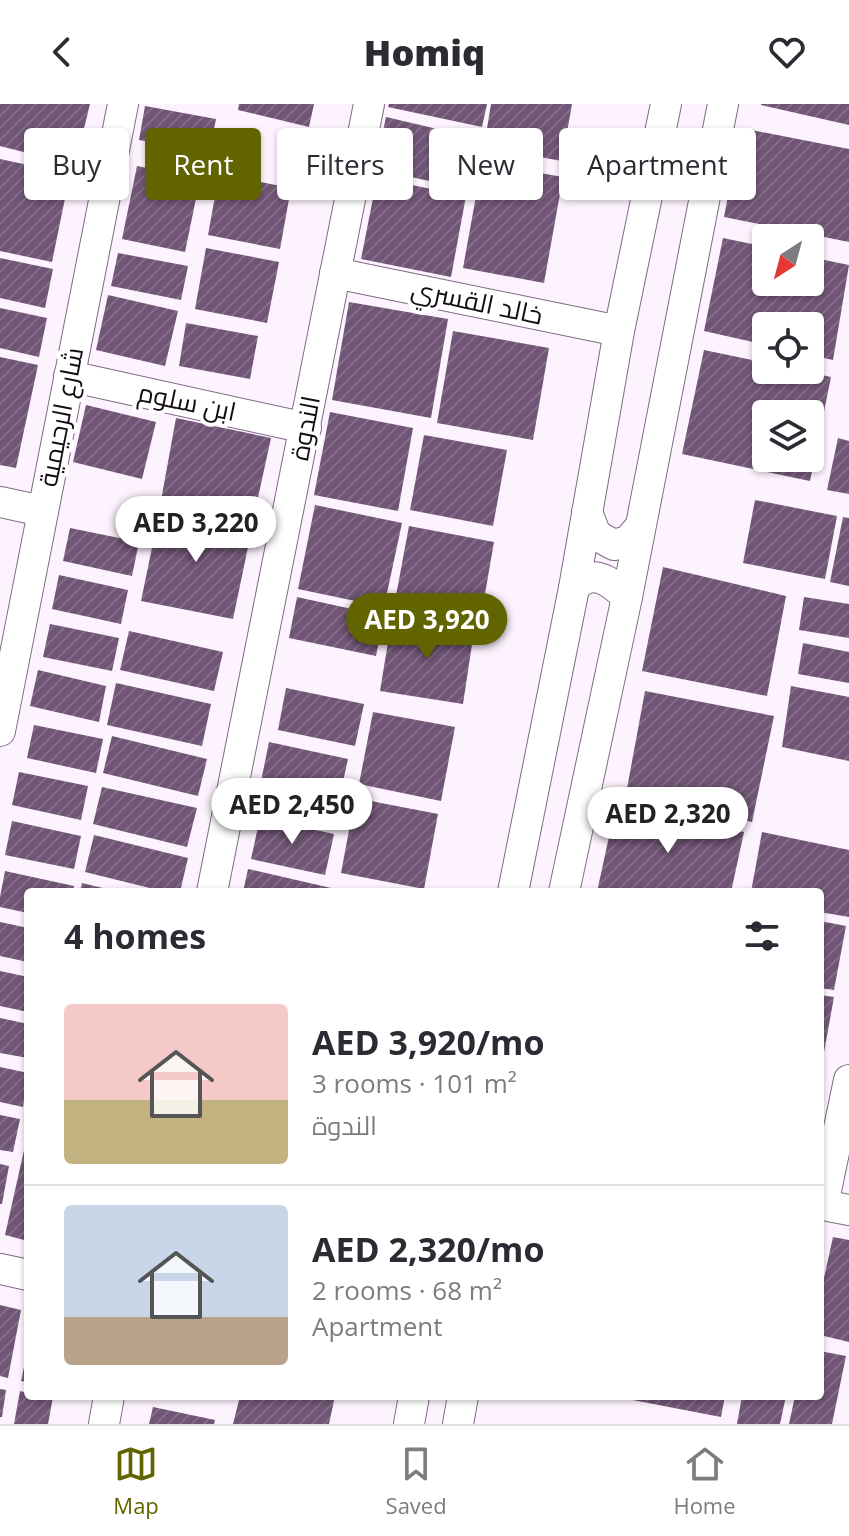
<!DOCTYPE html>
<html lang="en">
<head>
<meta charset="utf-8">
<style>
	body { margin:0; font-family:"Open Sans",Cairo,sans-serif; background:#f7f7f7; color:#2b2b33; height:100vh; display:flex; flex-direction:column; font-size:30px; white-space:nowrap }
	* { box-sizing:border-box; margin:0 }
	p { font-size:26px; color:#7c7c81 }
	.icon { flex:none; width:44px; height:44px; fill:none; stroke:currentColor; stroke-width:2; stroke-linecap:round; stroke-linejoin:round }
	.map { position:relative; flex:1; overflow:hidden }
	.side { position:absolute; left:24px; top:784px; width:800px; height:512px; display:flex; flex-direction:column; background:#fff; border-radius:8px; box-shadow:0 2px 6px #0004 }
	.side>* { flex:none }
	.hud { position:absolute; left:24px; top:24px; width:802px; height:72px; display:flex; gap:16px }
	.needle { width:52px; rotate:216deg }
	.buttons { position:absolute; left:752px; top:120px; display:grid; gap:16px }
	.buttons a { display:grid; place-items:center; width:72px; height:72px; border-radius:8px; background:#fff; box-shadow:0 2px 6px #0004; font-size:40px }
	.price { position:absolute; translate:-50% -68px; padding:0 18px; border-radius:28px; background:#fff; color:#222; font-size:26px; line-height:52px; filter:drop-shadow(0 2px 4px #0008) }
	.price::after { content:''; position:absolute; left:50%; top:48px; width:24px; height:18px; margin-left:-12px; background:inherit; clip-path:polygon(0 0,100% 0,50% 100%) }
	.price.current { background:#626400; color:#fff }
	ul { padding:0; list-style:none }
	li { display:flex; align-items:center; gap:24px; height:200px; padding:0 40px }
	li+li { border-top:2px solid #e1e1e2 }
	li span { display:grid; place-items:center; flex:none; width:224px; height:160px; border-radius:8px; color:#555 }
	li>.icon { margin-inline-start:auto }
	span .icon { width:96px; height:96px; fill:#fffc; stroke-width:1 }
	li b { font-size:34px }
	h2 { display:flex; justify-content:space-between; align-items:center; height:96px; padding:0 40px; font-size:34px }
	.tag { padding:0 28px; border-radius:8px; background:#fff; box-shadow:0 2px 6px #0004; font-size:28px; line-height:72px }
	.tag.current { background:#626400; color:#fff }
	header { display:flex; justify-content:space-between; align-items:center; height:104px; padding:0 40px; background:#fff; font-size:36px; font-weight:800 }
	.menu { display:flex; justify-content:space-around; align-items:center; height:112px; border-top:2px solid #e1e1e2; background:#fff; font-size:22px; color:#7c7c81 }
	.menu a { display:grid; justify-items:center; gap:4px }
	.menu .current { color:#626400 }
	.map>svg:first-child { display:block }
	.building { fill:url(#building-hatch); fill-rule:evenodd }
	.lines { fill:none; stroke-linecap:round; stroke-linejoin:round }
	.minor-casing { stroke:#7f6a83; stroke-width:32 }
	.minor { stroke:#fff; stroke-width:30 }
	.labels { text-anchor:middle; stroke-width:8; stroke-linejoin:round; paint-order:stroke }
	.street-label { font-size:26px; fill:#130b14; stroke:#fff }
</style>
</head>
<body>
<header><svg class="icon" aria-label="back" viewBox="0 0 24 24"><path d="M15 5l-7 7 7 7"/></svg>Homiq<svg class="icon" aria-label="heart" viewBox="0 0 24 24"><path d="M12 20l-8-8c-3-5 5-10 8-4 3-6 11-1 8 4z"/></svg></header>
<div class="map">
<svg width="849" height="1320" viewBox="0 0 849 1320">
	<defs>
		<pattern id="building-hatch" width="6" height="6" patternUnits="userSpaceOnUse" patternTransform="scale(2)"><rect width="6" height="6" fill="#715576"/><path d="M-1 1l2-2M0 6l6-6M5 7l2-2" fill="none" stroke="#836d86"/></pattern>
	</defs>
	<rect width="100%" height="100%" fill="#fdf3fe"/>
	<g class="building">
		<path d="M0,0H90L75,61L0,42Z"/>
		<path d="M239,0H314L309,23L238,6Z"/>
		<path d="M389,0H487L482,23L388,3Z"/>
		<path d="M491,0H572L562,57L484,43Z"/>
		<path d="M761,0H849V21L761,1Z"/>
		<path d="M145,2L216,15L209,49L139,36Z"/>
		<path d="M386,13L476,34L465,85L375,65Z"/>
		<path d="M741,24L849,45V138L724,113Z"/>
		<path d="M0,55L70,70L52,158L0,147Z"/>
		<path d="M482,59L563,73L544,179L463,164Z"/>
		<path d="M137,62L200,75L185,148L122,135Z"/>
		<path d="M219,70L291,84L280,145L208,131Z"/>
		<path d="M377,74L466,92L451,173L361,155Z"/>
		<path d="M723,134L766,143V178H810V153L849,161L833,256L810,251V222H766V241L704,227Z"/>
		<path d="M206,144L279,158L267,219L195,205Z"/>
		<path d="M118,149L188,162L181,196L111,182Z"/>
		<path d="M0,154L53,165L45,204L0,194Z"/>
		<path d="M108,191L178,207L165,262L96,246Z"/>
		<path d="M349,198L448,215L431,314L332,296Z"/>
		<path d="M0,204L47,214L39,253L0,244Z"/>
		<path d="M186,219L258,232L250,275L179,262Z"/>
		<path d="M453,227L549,244L533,336L437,319Z"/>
		<path d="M704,246L766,259V266H798L831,273L810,377L682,350ZM766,310H810V354H766Z"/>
		<path d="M0,253L38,261L16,364L0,361Z"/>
		<path d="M86,301L156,318L142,375L73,358Z"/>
		<path d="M330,308L413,324L398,407L314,391Z"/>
		<path d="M176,314L271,334L252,421L160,402Z"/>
		<path d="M424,331L507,346L493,422L410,406Z"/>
		<path d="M838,334L849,337V390L827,386Z"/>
		<path d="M755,396L837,412L825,475L743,459Z"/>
		<path d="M315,401L402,419L384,503L298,485Z"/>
		<path d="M160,405L252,424L233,515L141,497Z"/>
		<path d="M843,413L849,414V482L830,478Z"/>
		<path d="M409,422L494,438L481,513L395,497Z"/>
		<path d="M70,424L139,438L132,472L63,457Z"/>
		<path d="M663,463L786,492L767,592L642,567Z"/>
		<path d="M59,471L128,486L121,520L52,505Z"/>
		<path d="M297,493L384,512L376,552L289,534Z"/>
		<path d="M804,493L849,500V534L799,526Z"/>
		<path d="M392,514L474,527L463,600L380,587Z"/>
		<path d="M50,520L119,534L112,567L43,553Z"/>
		<path d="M129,527L223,548L214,587L120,566Z"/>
		<path d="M803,539L849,548V579L798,570Z"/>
		<path d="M38,566L106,582L99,618L30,602Z"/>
		<path d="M116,579L211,600L202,642L107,621Z"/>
		<path d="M791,582L849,593V657L782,643Z"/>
		<path d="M286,584L364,600L355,642L278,626Z"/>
		<path d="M645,587L774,612L752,718L626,690Z"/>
		<path d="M373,608L455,623L441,697L359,680Z"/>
		<path d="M34,621L103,635L96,669L27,654Z"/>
		<path d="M112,632L207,655L198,692L103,669Z"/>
		<path d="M269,638L348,655L335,714L257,697Z"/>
		<path d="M19,668L88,682L81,716L12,701Z"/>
		<path d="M102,683L197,704L187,743L93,720Z"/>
		<path d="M355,694L438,710L424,785L341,769Z"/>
		<path d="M616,700L744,728L731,788H597Z"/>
		<path d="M260,714L334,730L325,771L251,755Z"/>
		<path d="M12,717L81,732L74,765L5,751Z"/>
		<path d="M762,728L849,746V813L820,808V788H751Z"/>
		<path d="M94,731L188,754L180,788H166L85,768Z"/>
		<path d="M248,765L331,784L330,788H243Z"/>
		<path d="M5,767L74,782L73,788H28V809L0,803V793Z"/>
		<path d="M82,779L115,787V788H80Z"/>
		<path d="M820,817L846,822L834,886L820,884Z"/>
		<path d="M0,818L28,824V858L0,852Z"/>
		<path d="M0,867L28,873V908L0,902Z"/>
		<path d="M820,891L834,893L822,959L820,958Z"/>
		<path d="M0,914L28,920V954L0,949Z"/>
		<path d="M0,963L28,969L23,1003L0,998Z"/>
		<path d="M0,1011L20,1015L13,1048L0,1046Z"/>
		<path d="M27,1033H28V1137L5,1131Z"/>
		<path d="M0,1060L9,1062L2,1100H0Z"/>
		<path d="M833,1133L849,1136V1238L820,1231V1192Z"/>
		<path d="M0,1201L21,1206L8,1274L0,1272Z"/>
		<path d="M820,1247L846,1252L832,1320H789L795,1292H820Z"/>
		<path d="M27,1249H28V1278L21,1277Z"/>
		<path d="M0,1285L6,1286L2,1313H0Z"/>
		<path d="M20,1287L28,1289V1292L53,1293L48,1320H14Z"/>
		<path d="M240,1292H335L329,1320H233Z"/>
		<path d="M617,1292H725L721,1313L617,1293Z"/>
		<path d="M742,1292H786L780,1320H737Z"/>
		<path d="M153,1303L215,1316L214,1320H149Z"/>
	</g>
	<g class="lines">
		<defs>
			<g id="minor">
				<path d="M335,169L619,227"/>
				<path d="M69,272L306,324"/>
				<path d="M0,398L42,407"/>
				<path d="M587,408L596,431L614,441L628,437L640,423"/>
				<path d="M574,484C577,481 580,477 585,475C601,468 616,483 627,493"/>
				<path d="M0,627L123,0"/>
				<path d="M212,788L369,0"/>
				<path d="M513,788L574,484L619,227L666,0"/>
				<path d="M564,788L627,493L723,0"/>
				<path d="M849,976L823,1101L849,1106"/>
				<path d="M0,1165L28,1171"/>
				<path d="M104,1320L109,1292"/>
				<path d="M409,1320L414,1292"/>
				<path d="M458,1320L463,1292"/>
			</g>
		</defs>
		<use href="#minor" class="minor-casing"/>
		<use href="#minor" class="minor"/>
	</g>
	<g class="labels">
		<g class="street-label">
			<text transform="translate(477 198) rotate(12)" y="9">خالد القسري</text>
			<text transform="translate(187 298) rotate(12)" y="9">ابن سلوم</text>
			<text transform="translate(61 313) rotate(-79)" y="9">شارع الرحيمية</text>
			<text transform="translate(305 324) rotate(-79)" y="9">الندوة</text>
		</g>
	</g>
</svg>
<div class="buttons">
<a><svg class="needle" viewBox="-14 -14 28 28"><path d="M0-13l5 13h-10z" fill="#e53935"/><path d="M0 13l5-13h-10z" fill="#7c7c81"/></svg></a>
<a><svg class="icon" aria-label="locate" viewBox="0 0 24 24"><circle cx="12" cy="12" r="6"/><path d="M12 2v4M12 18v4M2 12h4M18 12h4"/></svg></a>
<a><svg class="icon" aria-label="layers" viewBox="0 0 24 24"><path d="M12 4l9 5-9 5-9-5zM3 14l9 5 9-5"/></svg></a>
</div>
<b class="price" style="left:196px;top:460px">AED 3,220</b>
<b class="price current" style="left:427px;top:557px">AED 3,920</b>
<b class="price" style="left:292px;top:742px">AED 2,450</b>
<b class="price" style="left:668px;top:751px">AED 2,320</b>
<div class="hud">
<a class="tag">Buy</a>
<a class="tag current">Rent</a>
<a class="tag">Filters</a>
<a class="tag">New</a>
<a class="tag">Apartment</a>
</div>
<section class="side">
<h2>4 homes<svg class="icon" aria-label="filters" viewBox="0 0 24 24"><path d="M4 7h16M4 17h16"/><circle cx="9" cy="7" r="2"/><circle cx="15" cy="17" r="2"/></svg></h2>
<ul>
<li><span style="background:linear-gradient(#f6c9c9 60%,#c2b280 0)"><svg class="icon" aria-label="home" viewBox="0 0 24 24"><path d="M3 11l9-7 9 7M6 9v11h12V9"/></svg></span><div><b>AED 3,920/mo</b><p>3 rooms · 101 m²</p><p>الندوة</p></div></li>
<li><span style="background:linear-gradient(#c9d6e8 70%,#b9a48a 0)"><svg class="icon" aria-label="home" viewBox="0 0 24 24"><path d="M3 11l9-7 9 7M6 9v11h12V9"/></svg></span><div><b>AED 2,320/mo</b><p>2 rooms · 68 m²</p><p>Apartment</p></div></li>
</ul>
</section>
</div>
<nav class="menu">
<a class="current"><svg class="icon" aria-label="map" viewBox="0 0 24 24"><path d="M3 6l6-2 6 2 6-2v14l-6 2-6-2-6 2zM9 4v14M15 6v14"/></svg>Map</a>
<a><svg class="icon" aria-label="saved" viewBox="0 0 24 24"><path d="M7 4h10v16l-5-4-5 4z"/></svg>Saved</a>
<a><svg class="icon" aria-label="home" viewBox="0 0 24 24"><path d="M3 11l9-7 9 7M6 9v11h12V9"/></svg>Home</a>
</nav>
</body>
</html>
